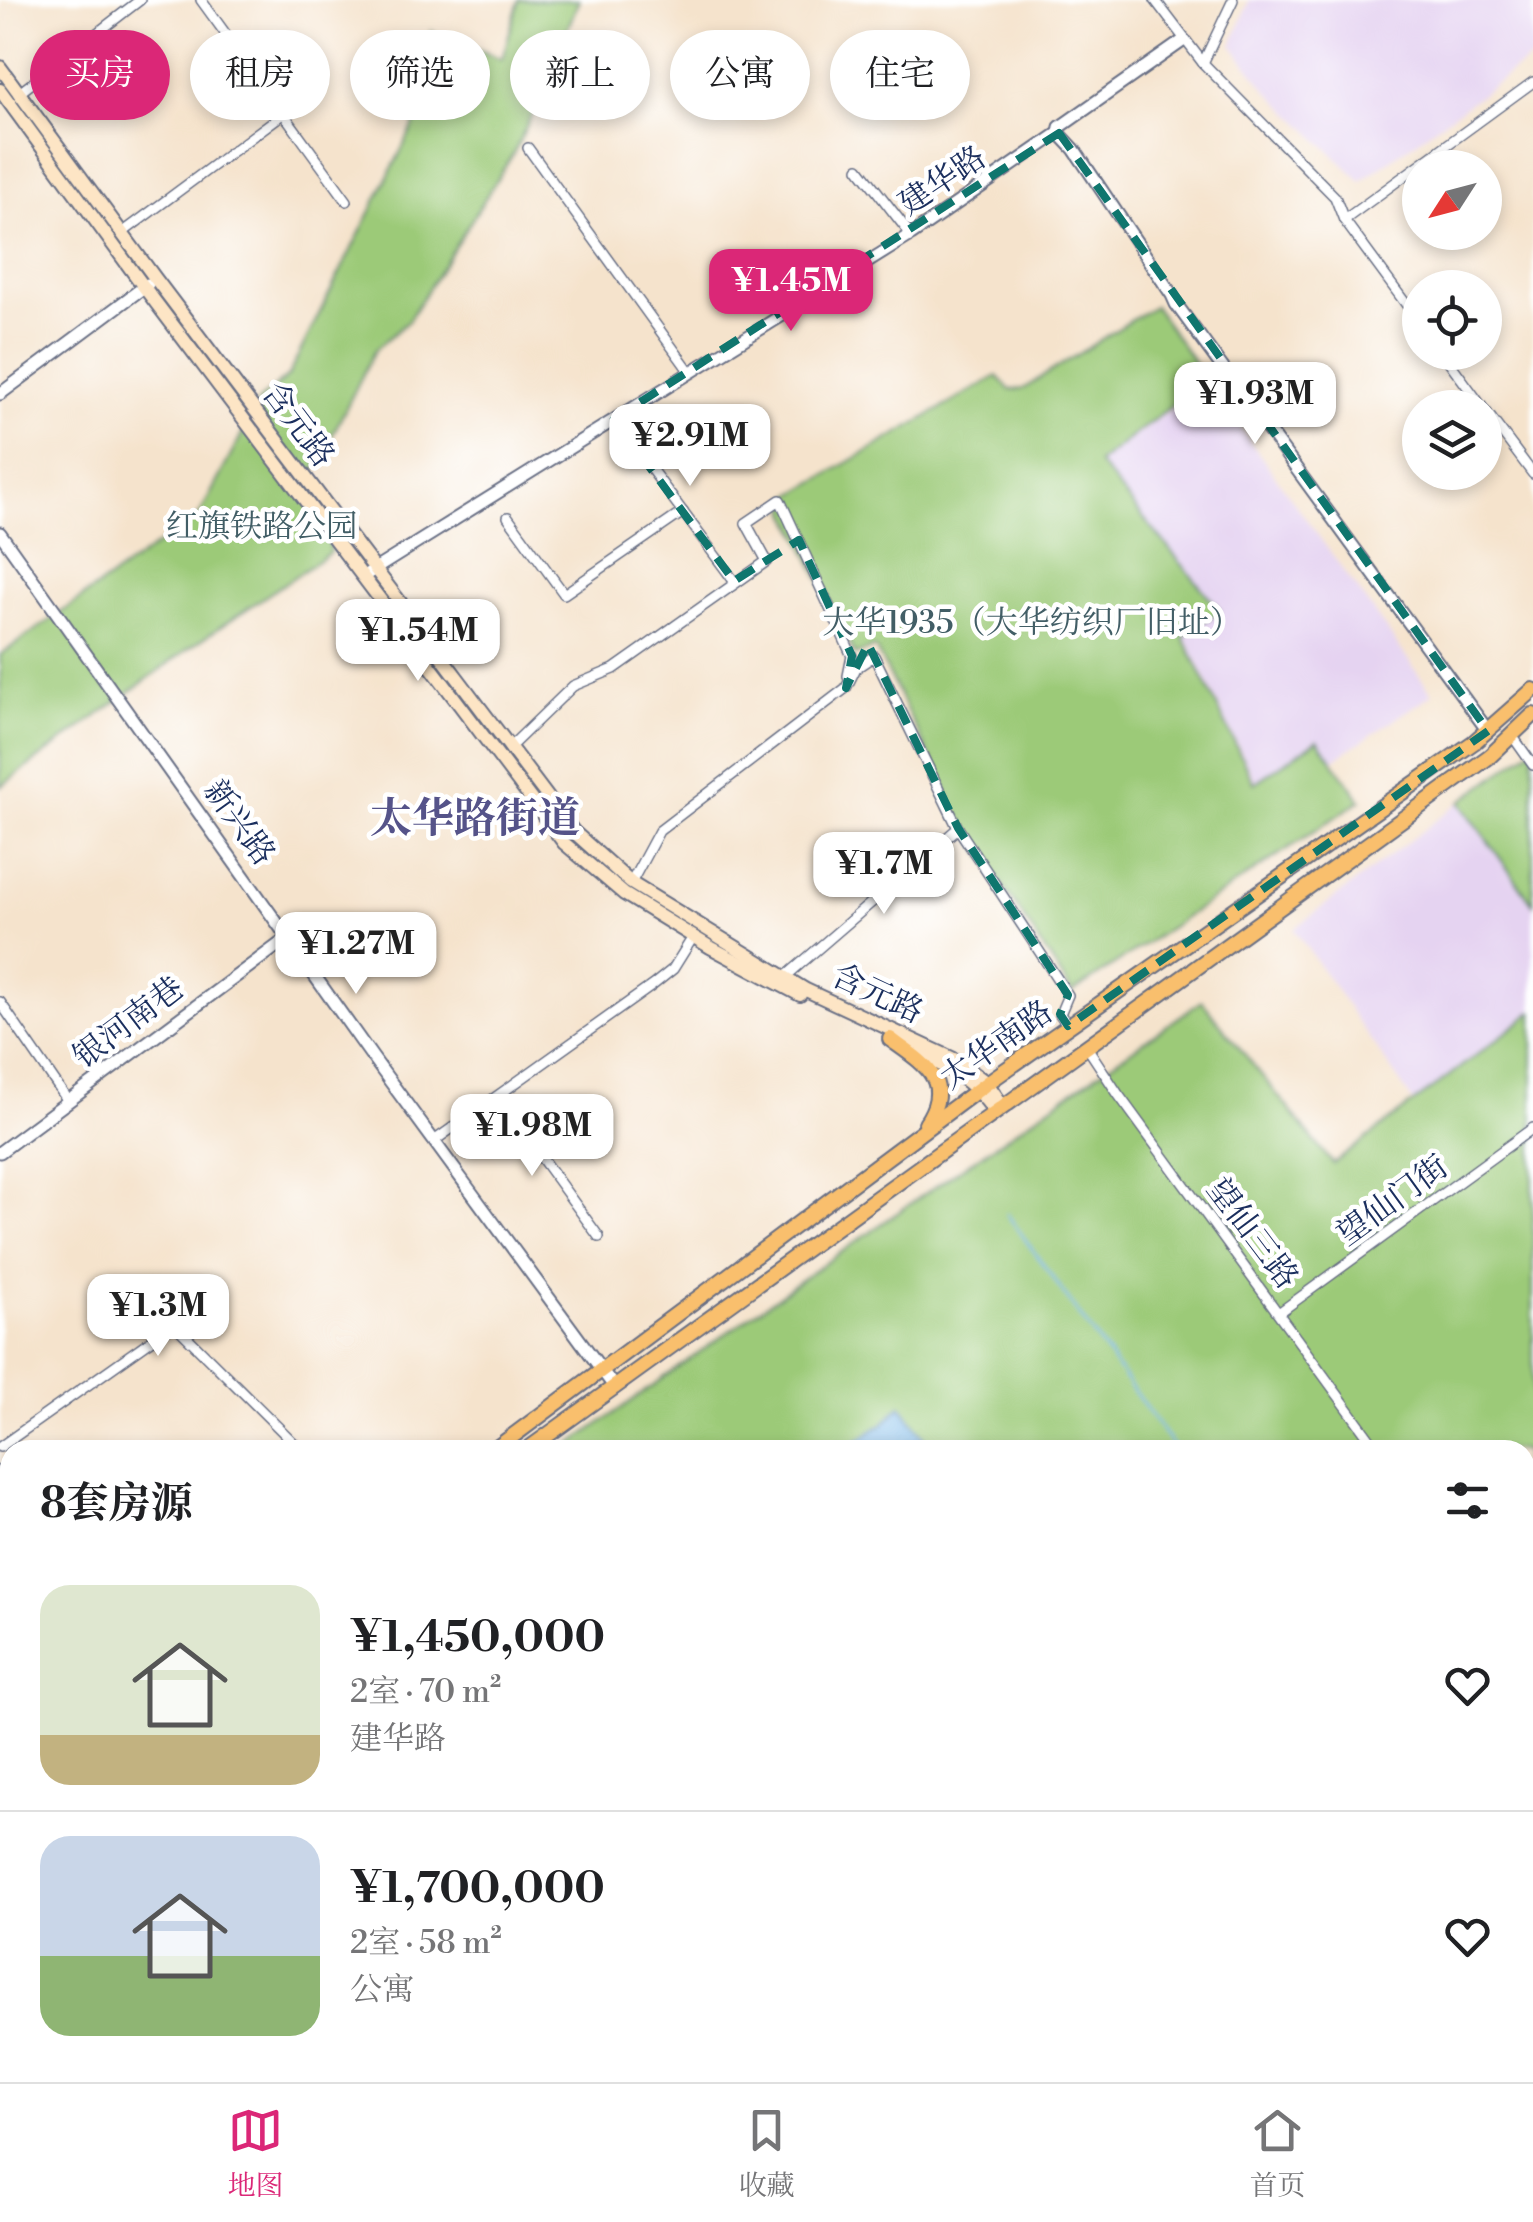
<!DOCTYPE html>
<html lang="zh">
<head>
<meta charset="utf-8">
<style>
	body { margin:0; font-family:"Libre Bodoni","Noto Serif SC",serif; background:#f6f6f6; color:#202124; height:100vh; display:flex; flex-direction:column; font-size:38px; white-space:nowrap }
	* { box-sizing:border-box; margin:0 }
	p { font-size:32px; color:#757577 }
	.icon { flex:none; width:55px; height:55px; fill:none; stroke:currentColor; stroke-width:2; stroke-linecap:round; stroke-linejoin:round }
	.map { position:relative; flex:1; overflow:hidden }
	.side { position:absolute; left:0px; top:1440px; width:1535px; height:642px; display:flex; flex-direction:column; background:#fff; border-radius:30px 30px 0 0; box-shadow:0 5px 15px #0003 }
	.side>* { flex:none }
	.banner { position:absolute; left:30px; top:30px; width:1000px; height:90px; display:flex; gap:20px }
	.needle { width:65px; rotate:234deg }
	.buttons { position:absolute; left:1402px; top:150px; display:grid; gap:20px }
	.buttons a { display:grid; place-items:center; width:100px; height:100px; border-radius:50%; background:#fff; box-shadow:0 5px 15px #0003; font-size:50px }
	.price { position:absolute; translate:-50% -85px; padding:0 22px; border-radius:20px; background:#fff; color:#222; font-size:32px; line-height:65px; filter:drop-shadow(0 2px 5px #0008) }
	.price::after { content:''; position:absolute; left:50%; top:60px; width:30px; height:22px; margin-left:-15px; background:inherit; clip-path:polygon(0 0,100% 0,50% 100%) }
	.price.selected { background:#db2777; color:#fff }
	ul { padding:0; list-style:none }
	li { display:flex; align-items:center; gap:30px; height:250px; padding:0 40px }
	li+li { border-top:2px solid #e0e0e0 }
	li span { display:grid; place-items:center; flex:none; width:280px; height:200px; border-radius:30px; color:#555 }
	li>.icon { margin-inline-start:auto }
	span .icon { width:120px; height:120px; fill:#fffc; stroke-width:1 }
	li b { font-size:42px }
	h2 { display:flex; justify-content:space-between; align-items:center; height:120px; padding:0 40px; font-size:42px }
	.tag { padding:0 35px; border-radius:45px; background:#fff; box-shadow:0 5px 15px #0003; font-size:35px; line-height:90px }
	.tag.selected { background:#db2777; color:#fff }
	.tab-bar { display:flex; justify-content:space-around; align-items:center; height:140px; border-top:2px solid #e0e0e0; background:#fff; font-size:28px; color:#757577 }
	.tab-bar a { display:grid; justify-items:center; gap:5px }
	.tab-bar .selected { color:#db2777 }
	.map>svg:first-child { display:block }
	.built { fill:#e5d3f1 }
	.green { fill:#9cca78; stroke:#5c7c6b; stroke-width:2.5 }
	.water { fill:#71b3e6; stroke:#4671a2; stroke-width:2.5 }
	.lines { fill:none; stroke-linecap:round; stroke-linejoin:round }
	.stream { stroke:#71b3e6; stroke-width:2.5 }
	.minor-casing { stroke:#676e84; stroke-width:12 }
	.tertiary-casing { stroke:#676e84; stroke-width:15 }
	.secondary-casing { stroke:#676e84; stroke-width:16 }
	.primary-casing { stroke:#676e84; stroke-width:18 }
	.minor { stroke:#fff; stroke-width:9 }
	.tertiary { stroke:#fff; stroke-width:11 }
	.secondary { stroke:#fde5c5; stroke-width:12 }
	.primary { stroke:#f9bf6d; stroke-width:14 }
	.marked { fill:none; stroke:#0f766e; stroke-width:8; stroke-dasharray:20 12; stroke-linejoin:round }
	.labels { text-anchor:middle; stroke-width:9; stroke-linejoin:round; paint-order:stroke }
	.street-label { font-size:32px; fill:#1b2f5e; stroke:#fff }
	.park-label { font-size:32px; fill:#425e66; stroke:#fff }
	.district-label { font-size:42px; font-weight:bold; fill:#555389; stroke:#fff }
</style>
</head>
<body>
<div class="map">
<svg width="1533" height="2082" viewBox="0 0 1533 2082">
	<rect width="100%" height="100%" fill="#fff"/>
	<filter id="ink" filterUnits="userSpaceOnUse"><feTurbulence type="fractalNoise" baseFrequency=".01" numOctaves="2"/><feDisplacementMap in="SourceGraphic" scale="20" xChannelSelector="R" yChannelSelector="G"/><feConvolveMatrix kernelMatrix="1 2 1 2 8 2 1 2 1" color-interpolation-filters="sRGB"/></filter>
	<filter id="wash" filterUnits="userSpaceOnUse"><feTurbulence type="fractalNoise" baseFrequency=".0048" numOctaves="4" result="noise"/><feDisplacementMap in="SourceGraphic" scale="40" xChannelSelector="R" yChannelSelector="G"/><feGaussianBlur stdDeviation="2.25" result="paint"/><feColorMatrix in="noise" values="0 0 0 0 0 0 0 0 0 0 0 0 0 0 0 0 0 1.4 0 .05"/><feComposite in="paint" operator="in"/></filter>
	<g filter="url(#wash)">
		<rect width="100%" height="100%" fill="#f5e3cc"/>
		<g class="built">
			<path d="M1249,0H1533V57L1361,181L1268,91L1232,46Z"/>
			<path d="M1207,382L1433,694L1333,760L1317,739L1256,783L1185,636L1221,610L1099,463Z"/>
			<path d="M1460,802L1533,904V1012L1414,1103L1294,929Z"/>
		</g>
		<g class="green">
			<path d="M519,0H579L539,100L513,154L408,321L375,350L313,474L331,552L195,644L0,787V655L199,516L260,400L288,376L415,123L431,31L502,59Z"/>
			<path d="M1154,306L1206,379L1098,463L1220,610L1183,636L1254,783L1318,740L1361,800L1072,993L965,827L875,647L855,655L788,512L787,498L997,376L1010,390L1023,389Z"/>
			<path d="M1533,748V904L1460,802Z"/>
			<path d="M1202,1001L1333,1164L1533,1012V2082H0V1857L10,1850V2072H1525V1450H563L795,1284Z"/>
		</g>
		<path class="water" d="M901,1406L925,1438L898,1448L843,1450L883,1424Z"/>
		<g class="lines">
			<g class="stream">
				<path d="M1007,1214L1176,1450"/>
				<path d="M1525,1734L1533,1745"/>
			</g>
		</g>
	</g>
	<g filter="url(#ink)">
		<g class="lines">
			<defs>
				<g id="minor">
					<path d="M201,0L347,201"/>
					<path d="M1155,0L1203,63L1335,197L1344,220L1420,323"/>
					<path d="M1203,63L1233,0"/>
					<path d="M18,94L140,0"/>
					<path d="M528,148L690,372"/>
					<path d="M859,168L911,235"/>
					<path d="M1344,220L1533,82"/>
					<path d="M122,233L284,113"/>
					<path d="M1442,352L1483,408"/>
					<path d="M1485,410L1533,474"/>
					<path d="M614,419L734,581"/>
					<path d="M508,517L564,594L683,512"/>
					<path d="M1516,741L1533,765"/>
					<path d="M509,748L573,686L614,669L767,561L746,523L780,500L852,656L848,676"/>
					<path d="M631,883L659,831L846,688L856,668L874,656L958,828L1068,995L1060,1014L1068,1026"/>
					<path d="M785,977L958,828"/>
					<path d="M0,1002L68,1101"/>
					<path d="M1087,1047L1118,1094L1378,1450"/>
					<path d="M498,1098L599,1237"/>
					<path d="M434,1141L653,985L673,969L693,937"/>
					<path d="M1280,1312L1533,1128"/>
					<path d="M0,1447L174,1324L301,1450"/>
					<path d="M1525,1653L1526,1654"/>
				</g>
				<g id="tertiary">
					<path d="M1059,133L1074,149L1172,295L1176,304L1488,731"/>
					<path d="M0,394L148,284"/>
					<path d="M0,533L373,1058L615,1388"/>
					<path d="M367,574L911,235L1059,133L1060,127L1184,40"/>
					<path d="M0,1152L289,937"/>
					<path d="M0,1472L10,1486"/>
				</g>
				<g id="secondary">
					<path d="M0,67L155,278L574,832L631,883L806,990L956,1060L987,1083L1003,1106"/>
					<path d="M0,90L144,287L564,843L624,894L710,947L800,995"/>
					<path d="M908,1048C944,1065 972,1079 995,1112"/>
				</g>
				<g id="primary">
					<path d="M890,1039C923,1063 955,1080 926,1123"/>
					<path d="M494,1450L987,1083L1474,742L1533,690"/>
					<path d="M527,1450L1490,756L1533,715"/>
					<path d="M0,1807L10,1799"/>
					<path d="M0,1831L10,1824"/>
				</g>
			</defs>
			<use href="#minor" class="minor-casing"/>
			<use href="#tertiary" class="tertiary-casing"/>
			<use href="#secondary" class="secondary-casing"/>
			<use href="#primary" class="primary-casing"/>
			<use href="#minor" class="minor"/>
			<use href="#tertiary" class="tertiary"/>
			<use href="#secondary" class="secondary"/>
			<use href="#primary" class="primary"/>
		</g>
	</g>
	<path class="marked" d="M1059,133L1488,731L1068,1026L1060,1014L1068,995L958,828L868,644L846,688L852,656L799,540L734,581L614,419Z"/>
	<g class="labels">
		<g class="street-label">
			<text transform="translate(942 180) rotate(-34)" y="11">建华路</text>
			<text transform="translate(299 424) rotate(53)" y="11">含元路</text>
			<text transform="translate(240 822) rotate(54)" y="11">新兴路</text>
			<text transform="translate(878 993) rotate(25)" y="11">含元路</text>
			<text transform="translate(128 1022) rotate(-37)" y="11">银河南巷</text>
			<text transform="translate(996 1044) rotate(-35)" y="11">太华南路</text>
			<text transform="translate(1392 1200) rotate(-36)" y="11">望仙门街</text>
			<text transform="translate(1253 1233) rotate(53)" y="11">望仙三路</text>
		</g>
		<g class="park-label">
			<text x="262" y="537">红旗铁路公园</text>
			<text x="1032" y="633">大华1935（大华纺织厂旧址）</text>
		</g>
		<g class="district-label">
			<text x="475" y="832">太华路街道</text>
		</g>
	</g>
</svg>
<div class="buttons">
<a><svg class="needle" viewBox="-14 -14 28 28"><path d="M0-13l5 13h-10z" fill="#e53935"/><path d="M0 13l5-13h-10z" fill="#757577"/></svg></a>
<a><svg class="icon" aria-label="locate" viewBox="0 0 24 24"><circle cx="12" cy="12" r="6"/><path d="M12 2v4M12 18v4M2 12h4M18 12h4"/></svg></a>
<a><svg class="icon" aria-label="layers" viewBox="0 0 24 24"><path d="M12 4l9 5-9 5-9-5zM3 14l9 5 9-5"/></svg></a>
</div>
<b class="price selected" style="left:791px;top:334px">¥1.45M</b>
<b class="price" style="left:1255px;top:447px">¥1.93M</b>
<b class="price" style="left:690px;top:489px">¥2.91M</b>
<b class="price" style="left:418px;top:684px">¥1.54M</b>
<b class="price" style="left:884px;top:917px">¥1.7M</b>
<b class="price" style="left:356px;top:997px">¥1.27M</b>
<b class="price" style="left:532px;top:1179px">¥1.98M</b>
<b class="price" style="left:158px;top:1359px">¥1.3M</b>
<div class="banner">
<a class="tag selected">买房</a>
<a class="tag">租房</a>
<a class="tag">筛选</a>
<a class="tag">新上</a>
<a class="tag">公寓</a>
<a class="tag">住宅</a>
</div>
<section class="side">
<h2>8套房源<svg class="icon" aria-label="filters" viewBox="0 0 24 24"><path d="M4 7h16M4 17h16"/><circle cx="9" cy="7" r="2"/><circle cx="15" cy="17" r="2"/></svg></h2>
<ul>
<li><span style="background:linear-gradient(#dfe7d0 75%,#c2b280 0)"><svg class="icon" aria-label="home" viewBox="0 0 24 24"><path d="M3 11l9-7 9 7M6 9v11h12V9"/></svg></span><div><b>¥1,450,000</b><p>2室 · 70 m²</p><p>建华路</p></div><svg class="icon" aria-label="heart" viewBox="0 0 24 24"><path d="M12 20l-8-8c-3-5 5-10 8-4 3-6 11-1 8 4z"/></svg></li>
<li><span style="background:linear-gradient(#c9d6e8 60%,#8fb573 0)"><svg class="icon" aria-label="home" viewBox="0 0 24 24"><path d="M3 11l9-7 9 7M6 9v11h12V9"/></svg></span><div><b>¥1,700,000</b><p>2室 · 58 m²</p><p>公寓</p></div><svg class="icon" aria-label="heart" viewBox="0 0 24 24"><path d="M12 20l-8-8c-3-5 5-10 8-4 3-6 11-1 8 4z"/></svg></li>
</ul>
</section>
</div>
<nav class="tab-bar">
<a class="selected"><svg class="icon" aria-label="map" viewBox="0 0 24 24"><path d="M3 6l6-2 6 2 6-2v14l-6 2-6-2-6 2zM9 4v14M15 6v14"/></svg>地图</a>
<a><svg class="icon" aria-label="saved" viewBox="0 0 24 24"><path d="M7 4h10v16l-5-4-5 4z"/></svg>收藏</a>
<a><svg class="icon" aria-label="home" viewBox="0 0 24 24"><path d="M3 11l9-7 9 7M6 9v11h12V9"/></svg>首页</a>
</nav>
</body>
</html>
